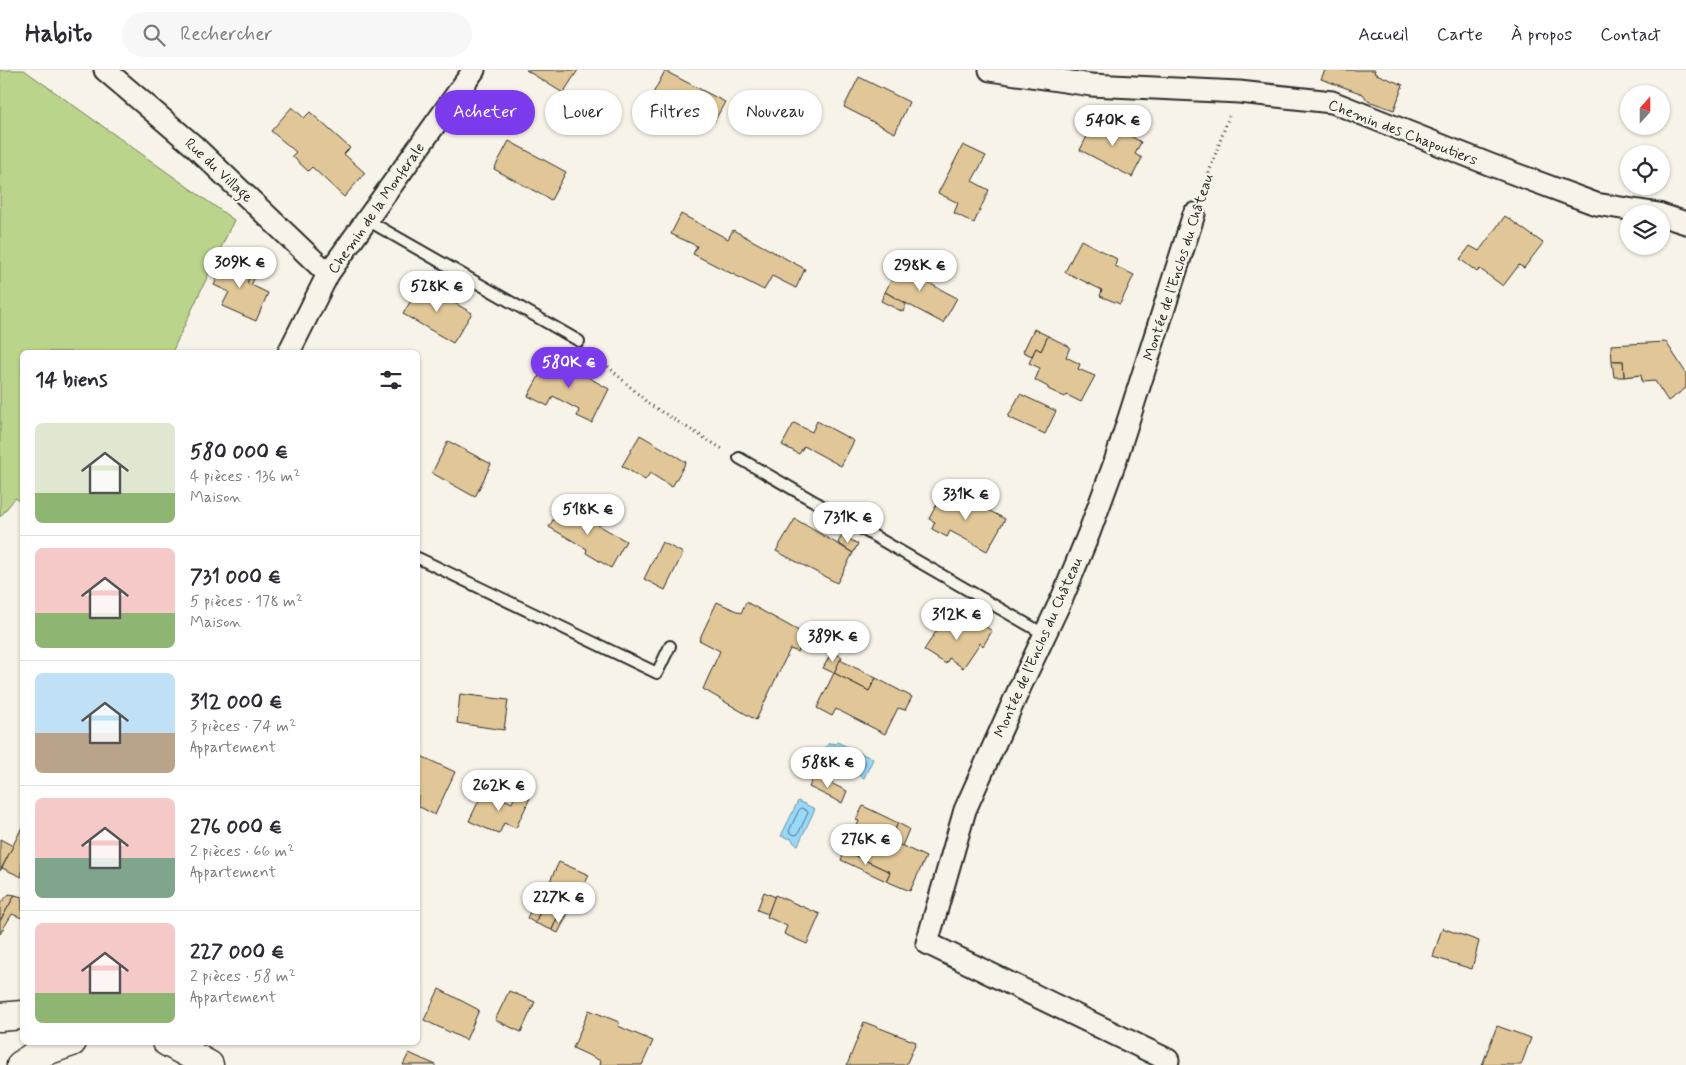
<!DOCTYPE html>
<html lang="fr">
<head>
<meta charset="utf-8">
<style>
	body { margin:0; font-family:Mynerve,sans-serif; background:#f7f7f7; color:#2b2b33; height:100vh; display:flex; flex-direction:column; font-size:19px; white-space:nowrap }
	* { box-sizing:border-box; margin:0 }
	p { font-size:16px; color:#7c7c81 }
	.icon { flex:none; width:28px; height:28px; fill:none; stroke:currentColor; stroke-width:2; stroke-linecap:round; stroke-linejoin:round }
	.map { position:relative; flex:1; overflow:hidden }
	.panel { position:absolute; left:20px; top:280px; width:400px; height:695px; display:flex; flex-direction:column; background:#fff; border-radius:8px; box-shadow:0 1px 4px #0004 }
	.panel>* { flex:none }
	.top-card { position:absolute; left:435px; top:20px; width:475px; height:45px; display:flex; gap:10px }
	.needle { width:32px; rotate:21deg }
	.fabs { position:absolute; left:1620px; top:15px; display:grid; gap:10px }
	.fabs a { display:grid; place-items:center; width:50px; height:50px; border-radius:50%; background:#fff; box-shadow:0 1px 4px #0004; font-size:25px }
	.price { position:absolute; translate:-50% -42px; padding:0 11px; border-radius:18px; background:#fff; color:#222; font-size:16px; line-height:32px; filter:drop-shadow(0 1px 2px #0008) }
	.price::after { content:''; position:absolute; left:50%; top:30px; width:15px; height:11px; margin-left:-8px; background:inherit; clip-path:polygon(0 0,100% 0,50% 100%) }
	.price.selected { background:#7c3aed; color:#fff }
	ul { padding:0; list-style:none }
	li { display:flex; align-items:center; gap:15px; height:125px; padding:0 15px }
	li+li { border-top:1px solid #e1e1e2 }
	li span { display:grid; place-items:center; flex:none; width:140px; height:100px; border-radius:8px; color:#555 }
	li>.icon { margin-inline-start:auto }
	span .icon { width:60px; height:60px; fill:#fffc; stroke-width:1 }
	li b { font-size:21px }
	h2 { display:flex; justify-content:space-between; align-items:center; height:60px; padding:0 15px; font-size:21px }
	.chip { padding:0 18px; border-radius:22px; background:#fff; box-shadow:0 1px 4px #0004; font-size:18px; line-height:45px }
	.chip.selected { background:#7c3aed; color:#fff }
	header { display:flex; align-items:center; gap:30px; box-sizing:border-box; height:70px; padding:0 25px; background:#fff; border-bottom:1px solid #e1e1e2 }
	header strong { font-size:24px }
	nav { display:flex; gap:28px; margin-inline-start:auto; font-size:18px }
	.search { width:350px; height:45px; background:#f7f7f7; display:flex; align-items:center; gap:12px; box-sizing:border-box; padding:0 18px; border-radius:28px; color:#7c7c81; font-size:19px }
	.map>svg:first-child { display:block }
	.green { fill:#bbd48b; stroke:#73805b }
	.water { fill:#98d9fa; stroke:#6c93a7 }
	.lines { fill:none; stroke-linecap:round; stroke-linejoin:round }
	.shore { stroke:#57717e; stroke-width:1 }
	.building { fill:#e1c797; stroke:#2b2b2b }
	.lane-casing { stroke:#2b2b2b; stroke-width:14 }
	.street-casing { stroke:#2b2b2b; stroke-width:25 }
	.secondary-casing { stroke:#2b2b2b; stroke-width:31 }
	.path { stroke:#2b2b2b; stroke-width:3; stroke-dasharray:1 4; stroke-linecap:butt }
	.lane { stroke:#f7f3e8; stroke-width:10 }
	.street { stroke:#f7f3e8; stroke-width:21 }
	.secondary { stroke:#f7f3e8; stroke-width:28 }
	.labels { text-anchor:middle; stroke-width:4.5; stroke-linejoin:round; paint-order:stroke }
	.street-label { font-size:15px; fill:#2b2b2b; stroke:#f7f3e8 }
</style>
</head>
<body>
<header>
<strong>Habito</strong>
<div class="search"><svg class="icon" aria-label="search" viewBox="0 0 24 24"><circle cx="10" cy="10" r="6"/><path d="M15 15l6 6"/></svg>Rechercher</div>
<nav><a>Accueil</a><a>Carte</a><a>À propos</a><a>Contact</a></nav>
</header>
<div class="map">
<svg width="1686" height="995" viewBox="0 0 1686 995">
	<rect width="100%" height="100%" fill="#f7f3e8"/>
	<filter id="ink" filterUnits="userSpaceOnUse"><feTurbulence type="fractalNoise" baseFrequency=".02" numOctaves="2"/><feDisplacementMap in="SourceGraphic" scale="10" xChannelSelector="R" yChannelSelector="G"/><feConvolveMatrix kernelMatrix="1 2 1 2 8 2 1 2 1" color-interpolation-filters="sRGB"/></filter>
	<g filter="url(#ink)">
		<path class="green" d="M0,0H24L234,150L172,282H22V433L15,428L0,447Z"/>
		<g class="water">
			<path d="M837,672L873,689L864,708L829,691L825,678L829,673L836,674Z"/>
			<path d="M798,731L815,739L798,775L794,773L792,769L781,766Z"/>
		</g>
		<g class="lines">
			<g class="shore">
				<path d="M835,679H840L864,691L865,693L862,699L859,700L835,688L832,682Z"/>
				<path d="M802,738L807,741L808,743L798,764L795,765L790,763L789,761L799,740Z"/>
			</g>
		</g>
		<g class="building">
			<path d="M526,0H578L563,23Z"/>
			<path d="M1325,0H1375L1374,3L1403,15L1394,40L1368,31L1363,24L1321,9Z"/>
			<path d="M665,1L725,32L714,52L694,43L692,49L651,27Z"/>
			<path d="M859,7L909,32L895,63L844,37Z"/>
			<path d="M292,37L304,48L310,42L350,78L344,84L365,103L344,127L312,97L308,101L292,86L296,82L271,61Z"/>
			<path d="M1097,47L1141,72L1135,84L1142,88L1132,107L1080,80Z"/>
			<path d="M509,71L566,102L551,130L494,99Z"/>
			<path d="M963,75L986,86L972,111L989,120L974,153L954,143L958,133L938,123Z"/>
			<path d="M681,144L728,169L733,160L805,199L796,218L772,206L764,220L693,184L697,176L671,164Z"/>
			<path d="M1505,146L1543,173L1524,198L1519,195L1503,216L1480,199L1477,202L1460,189L1470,176L1479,181Z"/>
			<path d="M1081,170L1117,189L1115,196L1134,205L1120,234L1100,226L1102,220L1065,202Z"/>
			<path d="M228,186L254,197L247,213L268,223L256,251L222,236L229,222L214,215Z"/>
			<path d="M903,188L925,200L921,209L957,228L943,253L885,222Z"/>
			<path d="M254,197L258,199L251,216L247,213Z"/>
			<path d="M421,214L472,243L453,273L403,244Z"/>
			<path d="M885,222L906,234L903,242L881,231Z"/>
			<path d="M1034,259L1048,266L1041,281L1036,278L1032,286L1023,282Z"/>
			<path d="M1048,266L1070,277L1066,287L1080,294L1078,299L1095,306L1081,332L1067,325L1065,327L1048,319V317L1035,310L1040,298L1029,293L1036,278L1041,281Z"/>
			<path d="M1666,272L1686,303V318L1668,331L1655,311L1642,312L1641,305L1624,307L1623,291H1612L1611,275Z"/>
			<path d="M550,286L609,319L592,353L577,346L579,340L553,326L548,336L528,326Z"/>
			<path d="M1612,291H1623L1624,307H1614Z"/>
			<path d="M1020,324L1056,341L1045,364L1008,347Z"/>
			<path d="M817,351L854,371L841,396L804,376L799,384L782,375L794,353L812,362Z"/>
			<path d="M640,365L686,392L672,417L650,403L645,410L622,396Z"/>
			<path d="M448,371L491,394L475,427L432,403Z"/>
			<path d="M951,425L963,431L965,428L1005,449L987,481L950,461L947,467L932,459L935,452L929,449L941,426L949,431Z"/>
			<path d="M562,434L626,471L611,498L586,483L587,479L549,457Z"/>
			<path d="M795,449L853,483L837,513L776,481Z"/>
			<path d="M842,465L858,474L853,483L838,473Z"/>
			<path d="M662,472L683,483L665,520L644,509Z"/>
			<path d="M717,532L741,543L746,532L806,565L798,582L790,579L756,650L703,619L720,581L699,570Z"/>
			<path d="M972,547L992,561L983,576L980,573L963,598L949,588L946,594L924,580L945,548L965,559Z"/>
			<path d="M832,582L842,587L834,603L823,598Z"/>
			<path d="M840,590L876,608L869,621L834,603Z"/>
			<path d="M834,603L869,621L876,608L912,627L905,640L898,638L885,664L836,639L832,646L817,638Z"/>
			<path d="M460,624L508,630L504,660L457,653Z"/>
			<path d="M421,686L455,702L435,745L418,736V692Z"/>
			<path d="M814,705L847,721L842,733L809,717Z"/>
			<path d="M484,720L512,733L517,722L530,728L516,758L504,753L499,764L469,751Z"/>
			<path d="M863,736L898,753L890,770L926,787L910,821L886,811L890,802L845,781L859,751L856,750Z"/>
			<path d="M898,753L909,759L902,776L890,770Z"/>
			<path d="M22,757V807L2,798Z"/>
			<path d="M0,769L13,776L0,801Z"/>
			<path d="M845,781L890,802L886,811L841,790Z"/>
			<path d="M559,792L589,805L574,837L571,836L567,845L557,848L552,860L535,853L540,842L532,838L539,821H541L546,812L549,813Z"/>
			<path d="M764,822L775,827L768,844L757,840Z"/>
			<path d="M9,824L15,825L0,851V834Z"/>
			<path d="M15,825L22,827V848L12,844L0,864V851Z"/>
			<path d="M775,825L820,844L807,874L784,864L787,856L767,847Z"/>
			<path d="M532,838L540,842L535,853L527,848Z"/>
			<path d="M567,845L558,863L552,860L557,848Z"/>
			<path d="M1442,858L1479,871L1472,899L1433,887Z"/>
			<path d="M439,919L479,940L466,970L424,950Z"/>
			<path d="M509,921L535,932L521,962L495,950Z"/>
			<path d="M589,940L619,952L618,956L653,971L642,995H600L601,991L573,978Z"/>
			<path d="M864,952L916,972L906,995H847Z"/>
			<path d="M1497,956L1531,968L1521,995H1482Z"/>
			<path d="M409,983L436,995H403Z"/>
		</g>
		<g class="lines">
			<defs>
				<g id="lane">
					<path d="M367,150L579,271"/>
					<path d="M739,388L1044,564"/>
					<path d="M418,488L657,603L670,576"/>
				</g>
				<g id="street">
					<path d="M105,0L194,76L328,204"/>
					<path d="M990,0L1091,15L1239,22L1332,32L1491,95L1596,134L1659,144"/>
					<path d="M1661,145L1686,153"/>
					<path d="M289,282L328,204L474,0"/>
					<path d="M1167,995L1168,990L927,873L965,740L1021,615L1063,526L1089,463L1115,392L1194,144"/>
				</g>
				<g id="secondary">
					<path d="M0,947L22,945"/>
					<path d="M167,972L209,995"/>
					<path d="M21,995L35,985L72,972"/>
				</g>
			</defs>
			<use href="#lane" class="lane-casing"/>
			<use href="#street" class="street-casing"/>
			<use href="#secondary" class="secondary-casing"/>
			<g class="path">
				<path d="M1202,122L1229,46"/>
				<path d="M593,283L649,334L724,380"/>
			</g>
			<use href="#lane" class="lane"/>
			<use href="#street" class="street"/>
			<use href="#secondary" class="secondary"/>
		</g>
	</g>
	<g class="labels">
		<g class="street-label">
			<text transform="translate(1403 62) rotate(21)" y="5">Chemin des Chapoutiers</text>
			<text transform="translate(219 100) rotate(43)" y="5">Rue du Village</text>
			<text transform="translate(376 138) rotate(-55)" y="5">Chemin de la Monferale</text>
			<text transform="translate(1178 197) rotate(-72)" y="5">Montée de l'Enclos du Château</text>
			<text transform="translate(1038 577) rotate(-66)" y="5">Montée de l'Enclos du Château</text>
		</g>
	</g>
</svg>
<div class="fabs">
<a><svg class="needle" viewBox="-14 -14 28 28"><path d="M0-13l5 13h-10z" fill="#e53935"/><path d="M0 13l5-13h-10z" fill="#7c7c81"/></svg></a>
<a><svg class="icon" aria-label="locate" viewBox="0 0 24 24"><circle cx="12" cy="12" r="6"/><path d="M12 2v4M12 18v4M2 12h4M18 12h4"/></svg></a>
<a><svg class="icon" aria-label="layers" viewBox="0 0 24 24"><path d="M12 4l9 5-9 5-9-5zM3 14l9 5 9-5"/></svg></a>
</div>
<b class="price" style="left:1113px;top:77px">540K €</b>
<b class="price" style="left:240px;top:219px">309K €</b>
<b class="price" style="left:920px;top:222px">298K €</b>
<b class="price" style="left:437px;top:243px">528K €</b>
<b class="price selected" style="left:569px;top:319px">580K €</b>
<b class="price" style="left:966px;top:451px">331K €</b>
<b class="price" style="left:588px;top:466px">518K €</b>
<b class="price" style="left:848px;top:474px">731K €</b>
<b class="price" style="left:957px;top:571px">312K €</b>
<b class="price" style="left:833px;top:593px">389K €</b>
<b class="price" style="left:828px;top:719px">588K €</b>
<b class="price" style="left:499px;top:742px">262K €</b>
<b class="price" style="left:866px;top:796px">276K €</b>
<b class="price" style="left:559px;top:854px">227K €</b>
<div class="top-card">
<a class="chip selected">Acheter</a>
<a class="chip">Louer</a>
<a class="chip">Filtres</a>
<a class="chip">Nouveau</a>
</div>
<section class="panel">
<h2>14 biens<svg class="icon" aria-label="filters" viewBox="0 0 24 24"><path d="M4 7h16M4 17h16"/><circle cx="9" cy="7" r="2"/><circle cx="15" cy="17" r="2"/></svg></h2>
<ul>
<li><span style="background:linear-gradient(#dfe7d0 70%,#8fb573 0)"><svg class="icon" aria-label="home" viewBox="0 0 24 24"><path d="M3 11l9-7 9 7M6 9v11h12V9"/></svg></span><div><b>580 000 €</b><p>4 pièces · 136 m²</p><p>Maison</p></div></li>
<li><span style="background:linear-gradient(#f6c9c9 65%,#8fb573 0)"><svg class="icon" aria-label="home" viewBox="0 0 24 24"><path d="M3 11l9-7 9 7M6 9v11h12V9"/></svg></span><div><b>731 000 €</b><p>5 pièces · 178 m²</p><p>Maison</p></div></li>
<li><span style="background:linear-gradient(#bfe0f5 60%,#b9a48a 0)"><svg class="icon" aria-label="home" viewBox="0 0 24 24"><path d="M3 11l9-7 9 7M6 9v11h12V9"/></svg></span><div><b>312 000 €</b><p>3 pièces · 74 m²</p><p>Appartement</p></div></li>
<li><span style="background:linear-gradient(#f6c9c9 60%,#7fa58c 0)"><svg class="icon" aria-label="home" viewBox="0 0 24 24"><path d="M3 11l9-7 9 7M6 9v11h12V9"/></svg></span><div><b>276 000 €</b><p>2 pièces · 66 m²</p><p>Appartement</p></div></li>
<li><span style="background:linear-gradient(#f6c9c9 70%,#8fb573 0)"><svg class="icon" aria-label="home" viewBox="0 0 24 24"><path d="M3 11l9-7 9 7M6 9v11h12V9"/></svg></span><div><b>227 000 €</b><p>2 pièces · 58 m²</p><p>Appartement</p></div></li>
</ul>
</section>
</div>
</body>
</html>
